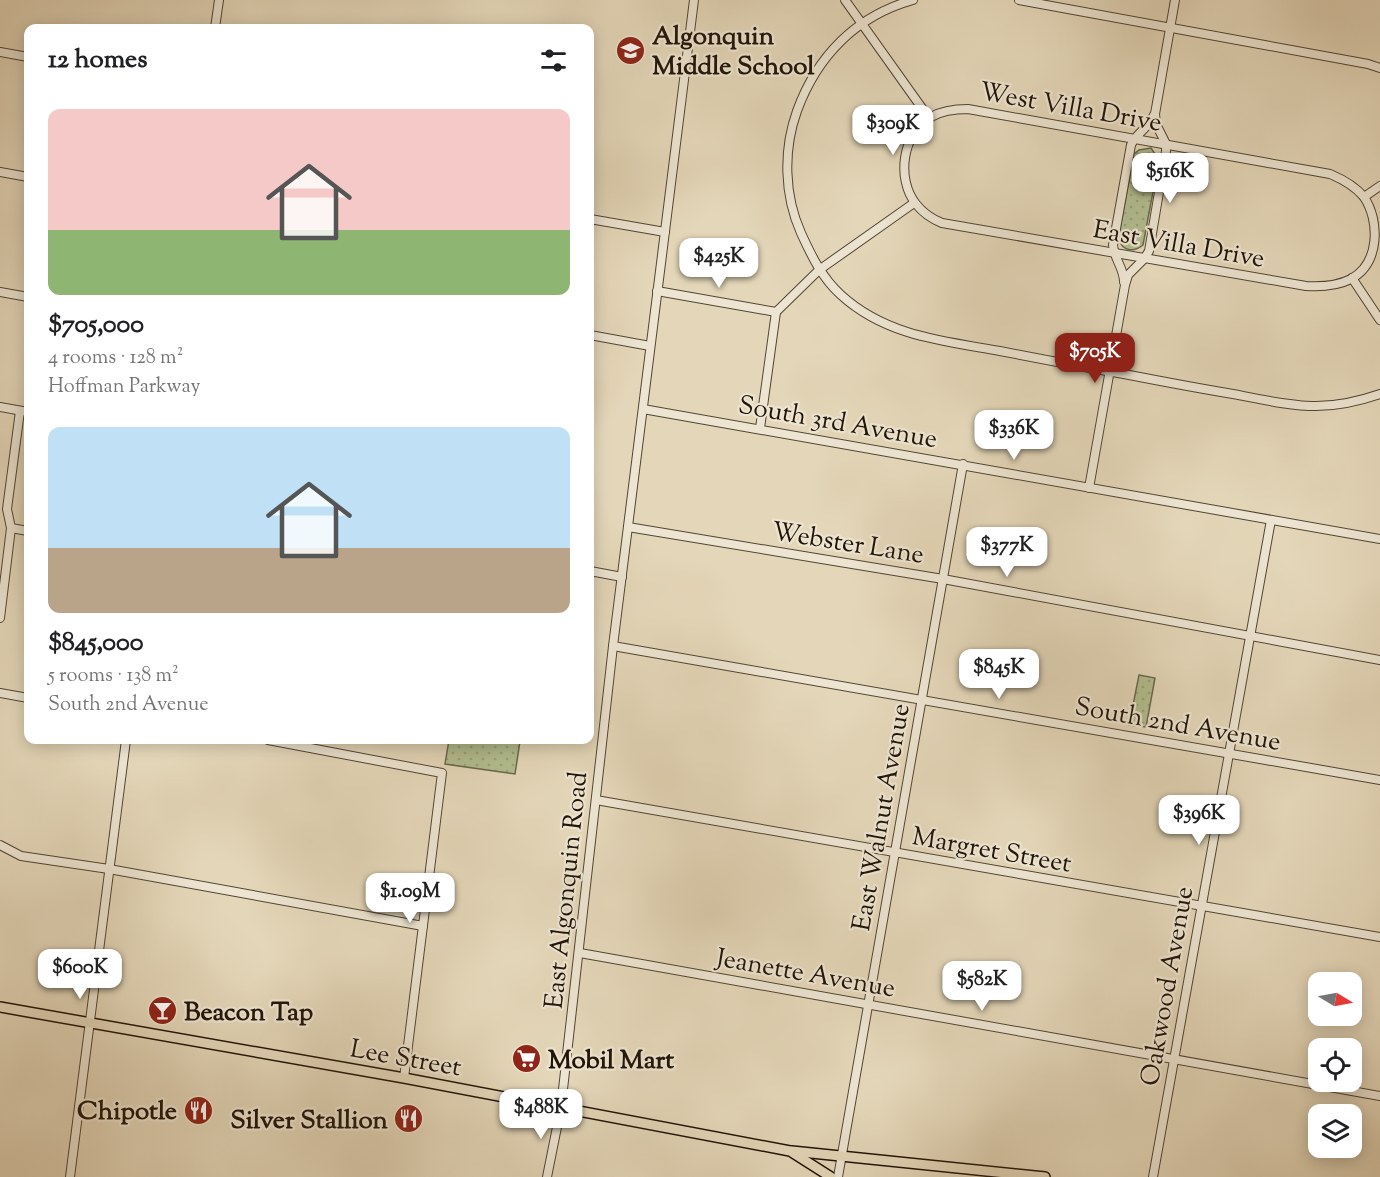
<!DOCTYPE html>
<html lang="en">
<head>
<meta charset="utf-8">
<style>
	body { margin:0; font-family:"Sorts Mill Goudy",serif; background:#f6f6f6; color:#202124; height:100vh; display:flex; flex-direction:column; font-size:22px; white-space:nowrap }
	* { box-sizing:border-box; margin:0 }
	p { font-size:20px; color:#757577 }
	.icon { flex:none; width:33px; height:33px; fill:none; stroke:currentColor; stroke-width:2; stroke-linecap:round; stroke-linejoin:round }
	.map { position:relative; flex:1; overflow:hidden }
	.sheet { position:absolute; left:24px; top:24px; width:570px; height:720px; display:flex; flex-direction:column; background:#fff; border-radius:12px; box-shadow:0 3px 15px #0003 }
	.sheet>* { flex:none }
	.needle { width:39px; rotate:100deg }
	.buttons { position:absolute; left:1308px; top:972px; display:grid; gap:12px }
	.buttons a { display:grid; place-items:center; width:54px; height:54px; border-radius:12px; background:#fff; box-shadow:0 3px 15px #0003; font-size:30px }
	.price { position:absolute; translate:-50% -51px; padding:0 14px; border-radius:12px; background:#fff; color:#222; font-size:20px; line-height:39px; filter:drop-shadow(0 2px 3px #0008) }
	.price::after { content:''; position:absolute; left:50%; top:36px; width:18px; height:14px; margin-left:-9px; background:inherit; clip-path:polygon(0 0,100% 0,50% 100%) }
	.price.current { background:#8f2418; color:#fff }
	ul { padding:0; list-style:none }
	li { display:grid; align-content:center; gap:12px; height:318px; padding:0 24px }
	li span { display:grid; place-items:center; height:186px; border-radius:12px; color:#555 }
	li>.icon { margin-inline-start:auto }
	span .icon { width:108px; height:108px; fill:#fffc; stroke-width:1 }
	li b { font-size:26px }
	h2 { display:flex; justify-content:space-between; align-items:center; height:72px; padding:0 24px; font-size:26px }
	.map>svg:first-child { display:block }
	.park { fill:url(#park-dots); stroke:#69694c; stroke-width:1.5 }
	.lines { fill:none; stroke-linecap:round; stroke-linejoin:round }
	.minor-casing { stroke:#514534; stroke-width:10 }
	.major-casing { stroke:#201408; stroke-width:12 }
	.minor { stroke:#ede5d2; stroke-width:8 }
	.major { stroke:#e4d7b9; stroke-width:9 }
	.labels { text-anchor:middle; stroke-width:4.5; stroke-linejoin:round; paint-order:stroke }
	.poi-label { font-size:26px; font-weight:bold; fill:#201408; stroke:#ede5d2; text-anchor:start }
	.street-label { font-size:26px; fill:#201408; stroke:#ede5d2 }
</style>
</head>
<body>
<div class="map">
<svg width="1380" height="1177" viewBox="0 0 1380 1177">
	<defs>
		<pattern id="park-dots" width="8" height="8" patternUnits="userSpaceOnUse" patternTransform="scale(1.5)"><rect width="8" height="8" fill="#b2be90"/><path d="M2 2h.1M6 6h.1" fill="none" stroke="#99a27b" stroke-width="1.8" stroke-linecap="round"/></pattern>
	</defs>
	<rect width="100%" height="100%" fill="#e4d7b9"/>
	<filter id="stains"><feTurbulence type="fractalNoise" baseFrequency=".00333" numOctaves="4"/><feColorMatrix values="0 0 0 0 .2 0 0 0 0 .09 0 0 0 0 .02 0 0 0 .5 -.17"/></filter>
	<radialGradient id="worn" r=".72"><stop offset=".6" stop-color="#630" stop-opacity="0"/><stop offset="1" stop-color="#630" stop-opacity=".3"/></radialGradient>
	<g class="park">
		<path d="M1151,148L1159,160L1143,245C1133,253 1123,251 1118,239L1134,154L1139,150Z"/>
		<path d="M1139,675L1155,678L1146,727L1129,725Z"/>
		<path d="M449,740L520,741L515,774L445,764Z"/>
	</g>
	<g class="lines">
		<defs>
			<g id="minor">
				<path d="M845,0L929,118"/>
				<path d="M913,0C856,16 817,56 797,111C783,150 784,195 801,233C811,255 822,278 841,295C886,336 943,341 1000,351C1041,359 1083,367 1124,374C1160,381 1197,388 1233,394C1260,399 1289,406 1316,406C1338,406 1360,401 1380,394"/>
				<path d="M1019,0L1368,64L1380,68"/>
				<path d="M215,28L219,0"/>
				<path d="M0,52L28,57"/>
				<path d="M968,109L1330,174C1342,179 1355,186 1364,197C1380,221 1380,263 1351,279C1337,286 1322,287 1306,286L942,223C932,219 923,213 916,204C896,179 902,133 931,117C943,110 955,109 968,109Z"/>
				<path d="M0,172L28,177"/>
				<path d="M1364,197L1380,186"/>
				<path d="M590,219L665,232"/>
				<path d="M1352,278L1380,320"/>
				<path d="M1124,282C1124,268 1114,259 1113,245L1131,145C1136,133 1149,128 1154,115"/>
				<path d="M657,291L776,312"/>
				<path d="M0,292L28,297"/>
				<path d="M776,312L819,270L914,203"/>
				<path d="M590,335L650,346"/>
				<path d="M0,407L28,412"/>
				<path d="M643,409L1380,539"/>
				<path d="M760,428L776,312"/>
				<path d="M1089,488L1125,285L1128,275L1144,259L1149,251L1166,151V144L1156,124L1155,114L1175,0"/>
				<path d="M628,527L943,579L1380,660"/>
				<path d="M11,528L28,531"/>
				<path d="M590,571L622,577"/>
				<path d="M0,618L11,528L7,509L20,411"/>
				<path d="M613,646L1380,780"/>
				<path d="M0,693L28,698"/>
				<path d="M268,740L442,773L404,1078"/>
				<path d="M596,800L1380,937"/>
				<path d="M0,845L21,856L109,869L423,926"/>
				<path d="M580,953L1380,1096"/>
				<path d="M70,1177L126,740"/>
				<path d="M547,1177L561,1107L613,646L694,0"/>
				<path d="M838,1177L963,464"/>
				<path d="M1153,1177L1271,520"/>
			</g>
			<g id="major">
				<path d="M0,1007L404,1078L790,1151L831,1177"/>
				<path d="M792,1151L1045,1177"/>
			</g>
		</defs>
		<use href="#minor" class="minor-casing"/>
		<use href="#major" class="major-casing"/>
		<use href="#minor" class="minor"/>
		<use href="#major" class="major"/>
	</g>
	<defs>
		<symbol id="school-disc" viewBox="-11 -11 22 22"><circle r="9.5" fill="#8f2418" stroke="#ede5d2"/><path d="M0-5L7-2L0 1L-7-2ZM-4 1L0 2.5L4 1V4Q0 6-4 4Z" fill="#fff"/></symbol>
		<symbol id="bar-disc" viewBox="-11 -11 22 22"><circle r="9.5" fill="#8f2418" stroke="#ede5d2"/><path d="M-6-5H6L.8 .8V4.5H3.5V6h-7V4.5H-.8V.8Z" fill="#fff"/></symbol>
		<symbol id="supermarket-disc" viewBox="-11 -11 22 22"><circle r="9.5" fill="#8f2418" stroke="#ede5d2"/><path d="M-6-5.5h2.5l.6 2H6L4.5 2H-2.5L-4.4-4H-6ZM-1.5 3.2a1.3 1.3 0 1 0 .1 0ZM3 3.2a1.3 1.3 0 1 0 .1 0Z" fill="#fff"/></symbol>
		<symbol id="restaurant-disc" viewBox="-11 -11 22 22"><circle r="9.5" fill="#8f2418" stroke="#ede5d2"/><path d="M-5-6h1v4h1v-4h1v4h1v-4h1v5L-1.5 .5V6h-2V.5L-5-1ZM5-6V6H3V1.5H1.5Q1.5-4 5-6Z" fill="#fff"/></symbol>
	</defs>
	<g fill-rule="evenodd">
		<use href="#school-disc" x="614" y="34" width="33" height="33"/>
		<use href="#bar-disc" x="146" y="994" width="33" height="33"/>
		<use href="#supermarket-disc" x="510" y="1042" width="33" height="33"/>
		<use href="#restaurant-disc" x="182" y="1094" width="33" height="33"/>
		<use href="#restaurant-disc" x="392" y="1102" width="33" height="33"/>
	</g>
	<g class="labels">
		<g class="poi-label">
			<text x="652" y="44">Algonquin<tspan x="652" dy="30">Middle School</tspan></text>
			<text x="184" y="1020">Beacon Tap</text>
			<text x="548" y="1068">Mobil Mart</text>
			<text x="177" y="1119" text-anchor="end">Chipotle</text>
			<text x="388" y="1128" text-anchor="end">Silver Stallion</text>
		</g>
		<g class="street-label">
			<text transform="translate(1071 106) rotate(10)" y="9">West Villa Drive</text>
			<text transform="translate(1179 243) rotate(10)" y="9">East Villa Drive</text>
			<text transform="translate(838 421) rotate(10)" y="9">South 3rd Avenue</text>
			<text transform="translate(848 542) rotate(9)" y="9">Webster Lane</text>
			<text transform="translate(1178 723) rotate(10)" y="9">South 2nd Avenue</text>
			<text transform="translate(880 817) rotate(-80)" y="9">East Walnut Avenue</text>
			<text transform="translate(992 849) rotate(10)" y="9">Margret Street</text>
			<text transform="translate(565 890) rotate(-84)" y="9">East Algonquin Road</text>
			<text transform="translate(806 972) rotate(10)" y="9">Jeanette Avenue</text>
			<text transform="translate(1166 986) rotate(-80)" y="9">Oakwood Avenue</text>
			<text transform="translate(406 1057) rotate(10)" y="9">Lee Street</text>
		</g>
	</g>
	<rect width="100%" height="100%" filter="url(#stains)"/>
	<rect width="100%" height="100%" fill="url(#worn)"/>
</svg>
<div class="buttons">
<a><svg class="needle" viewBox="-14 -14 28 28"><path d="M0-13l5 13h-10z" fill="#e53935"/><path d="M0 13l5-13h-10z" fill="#757577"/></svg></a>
<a><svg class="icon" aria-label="locate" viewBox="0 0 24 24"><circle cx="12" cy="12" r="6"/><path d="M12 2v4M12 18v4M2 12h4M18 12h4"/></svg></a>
<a><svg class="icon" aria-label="layers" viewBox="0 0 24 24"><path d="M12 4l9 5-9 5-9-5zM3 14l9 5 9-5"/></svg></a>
</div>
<b class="price" style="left:893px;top:156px">$309K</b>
<b class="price" style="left:1170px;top:204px">$516K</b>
<b class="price" style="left:719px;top:289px">$425K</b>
<b class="price current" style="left:1095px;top:384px">$705K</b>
<b class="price" style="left:1014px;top:461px">$336K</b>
<b class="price" style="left:1007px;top:578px">$377K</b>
<b class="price" style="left:999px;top:700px">$845K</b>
<b class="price" style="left:1199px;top:846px">$396K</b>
<b class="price" style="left:410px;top:924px">$1.09M</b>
<b class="price" style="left:80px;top:1000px">$600K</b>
<b class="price" style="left:982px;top:1012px">$582K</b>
<b class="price" style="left:541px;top:1140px">$488K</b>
<section class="sheet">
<h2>12 homes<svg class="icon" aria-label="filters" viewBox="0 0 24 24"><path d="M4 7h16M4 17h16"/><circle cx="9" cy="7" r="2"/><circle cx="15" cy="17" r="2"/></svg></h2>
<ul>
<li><span style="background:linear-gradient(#f6c9c9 65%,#8fb573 0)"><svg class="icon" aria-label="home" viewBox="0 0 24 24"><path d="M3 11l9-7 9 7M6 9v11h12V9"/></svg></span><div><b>$705,000</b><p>4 rooms · 128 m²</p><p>Hoffman Parkway</p></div></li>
<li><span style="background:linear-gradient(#bfe0f5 65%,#b9a48a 0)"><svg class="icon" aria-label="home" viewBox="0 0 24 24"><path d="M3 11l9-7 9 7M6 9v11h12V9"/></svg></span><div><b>$845,000</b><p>5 rooms · 138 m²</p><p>South 2nd Avenue</p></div></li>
</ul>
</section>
</div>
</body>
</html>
